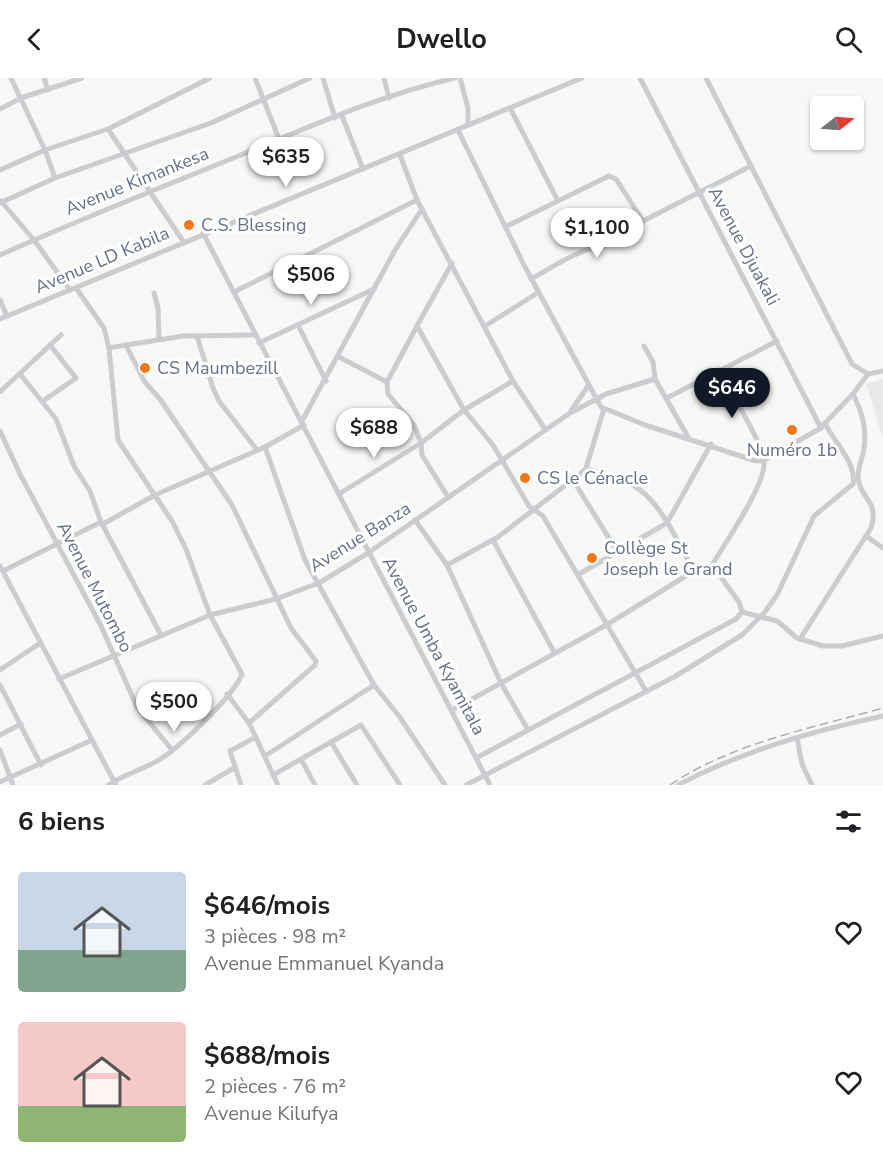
<!DOCTYPE html>
<html lang="fr">
<head>
<meta charset="utf-8">
<style>
	body { margin:0; font-family:"Nunito Sans",sans-serif; background:#f2f2f2; color:#202124; height:100vh; display:flex; flex-direction:column; font-size:22px; white-space:nowrap }
	* { box-sizing:border-box; margin:0 }
	p { font-size:20px; color:#757577 }
	.icon { flex:none; width:33px; height:33px; fill:none; stroke:currentColor; stroke-width:2; stroke-linecap:round; stroke-linejoin:round }
	.map { position:relative; height:707px; overflow:hidden }
	.details { display:flex; flex-direction:column; background:#fff; flex:1 }
	.details>* { flex:none }
	.needle { width:39px; rotate:73deg }
	.buttons { position:absolute; left:810px; top:18px; display:grid; gap:12px }
	.buttons a { display:grid; place-items:center; width:54px; height:54px; border-radius:6px; background:#fff; box-shadow:0 2px 4px #0004; font-size:30px }
	.price { position:absolute; translate:-50% -51px; padding:0 14px; border-radius:21px; background:#fff; color:#222; font-size:20px; line-height:39px; filter:drop-shadow(0 2px 3px #0008) }
	.price::after { content:''; position:absolute; left:50%; top:36px; width:18px; height:14px; margin-left:-9px; background:inherit; clip-path:polygon(0 0,100% 0,50% 100%) }
	.price.selected { background:#111827; color:#fff }
	ul { padding:0; list-style:none }
	li { display:flex; align-items:center; gap:18px; height:150px; padding:0 18px }
	li span { display:grid; place-items:center; flex:none; width:168px; height:120px; border-radius:6px; color:#555 }
	li>.icon { margin-inline-start:auto }
	span .icon { width:72px; height:72px; fill:#fffc; stroke-width:1 }
	li b { font-size:26px }
	h2 { display:flex; justify-content:space-between; align-items:center; height:72px; padding:0 18px; font-size:26px }
	header { display:flex; justify-content:space-between; align-items:center; height:78px; padding:0 18px; background:#fff; font-size:27px; font-weight:700 }
	.map>svg:first-child { display:block }
	.built { fill:#e8e9e8 }
	.lines { fill:none; stroke-linecap:round; stroke-linejoin:round }
	.minor { stroke:#caccd0; stroke-width:5 }
	.rail { stroke:#a9adb5; stroke-width:1.5; stroke-dasharray:9 4.5; stroke-linecap:butt }
	.poi-dot { fill:#f2781a; stroke:#fff; stroke-width:2 }
	.labels { text-anchor:middle; stroke-width:6; stroke-linejoin:round; paint-order:stroke }
	.street-label { font-size:18px; fill:#647189; stroke:#fff }
	.poi-label { font-size:18px; fill:#647189; stroke:#fff; text-anchor:start }
</style>
</head>
<body>
<header><svg class="icon" aria-label="back" viewBox="0 0 24 24"><path d="M15 5l-7 7 7 7"/></svg>Dwello<svg class="icon" aria-label="search" viewBox="0 0 24 24"><circle cx="10" cy="10" r="6"/><path d="M15 15l6 6"/></svg></header>
<div class="map">
<svg width="883" height="707" viewBox="0 0 883 707">
	<rect width="100%" height="100%" fill="#f7f8f5"/>
	<path class="built" d="M883,301V360L866,306Z"/>
	<g class="lines">
		<g class="minor">
			<path d="M11,0L45,72L55,100"/>
			<path d="M44,0L48,12"/>
			<path d="M255,0L279,61"/>
			<path d="M323,0L335,40"/>
			<path d="M384,0L389,20"/>
			<path d="M460,0L468,30V47"/>
			<path d="M640,0L821,350"/>
			<path d="M706,0L852,286L868,296L883,293"/>
			<path d="M510,30L557,121"/>
			<path d="M0,31L21,20L82,0"/>
			<path d="M342,38L363,91"/>
			<path d="M108,51L183,163"/>
			<path d="M458,52L524,187L601,329L645,347L756,383L764,382L821,350L825,345"/>
			<path d="M400,77L417,122L513,303L545,351"/>
			<path d="M0,92L45,72L108,51L210,0"/>
			<path d="M1,123L34,162L70,212"/>
			<path d="M0,125L55,100L211,45L310,0"/>
			<path d="M505,149L609,98L616,101L643,143L751,88"/>
			<path d="M203,155L490,707"/>
			<path d="M0,177C78,142 157,111 236,79C307,50 380,17 455,0"/>
			<path d="M531,201C549,191 567,179 586,172C609,164 629,166 643,143"/>
			<path d="M76,210L104,250L109,270L126,267L144,303L160,321L232,427L291,550L316,583L315,587L249,645"/>
			<path d="M234,214L417,122"/>
			<path d="M154,215L158,230L159,261"/>
			<path d="M0,222L7,238"/>
			<path d="M0,241L582,0"/>
			<path d="M298,247L326,303"/>
			<path d="M485,248L539,214"/>
			<path d="M197,258L213,310L219,323L257,372"/>
			<path d="M259,265L374,211"/>
			<path d="M126,267L183,258L256,257"/>
			<path d="M644,268L653,284L655,301L688,359"/>
			<path d="M339,279L387,304L417,248"/>
			<path d="M20,296L56,341L74,388L90,413L101,444L161,557"/>
			<path d="M513,303L464,332L493,367L529,428L543,438L646,613"/>
			<path d="M0,314L61,257"/>
			<path d="M667,320L777,263"/>
			<path d="M43,323L76,300L50,267"/>
			<path d="M571,333L588,308"/>
			<path d="M302,343L395,172L422,131"/>
			<path d="M0,353L20,396L101,548L137,629L172,672"/>
			<path d="M265,369L304,347"/>
			<path d="M586,390C601,395 617,399 631,406C662,423 677,464 694,493L712,487L739,524L742,534"/>
			<path d="M573,402L617,473"/>
			<path d="M339,416L421,365L414,347L388,316L387,304"/>
			<path d="M448,419L422,377L421,365L464,332L417,248L452,185"/>
			<path d="M415,442L447,487L501,605L528,652"/>
			<path d="M103,446L155,417L265,369L305,482L374,607L399,638L445,707"/>
			<path d="M866,458L883,470"/>
			<path d="M493,462L554,574"/>
			<path d="M447,487L498,459L580,396L586,390L604,331"/>
			<path d="M712,487C724,467 766,406 764,384C762,363 730,314 719,292"/>
			<path d="M0,488L116,707"/>
			<path d="M3,493L101,444"/>
			<path d="M579,496L667,445L711,366"/>
			<path d="M742,534L777,543L797,560L823,568H842L883,558"/>
			<path d="M800,561L871,450C880,422 859,421 858,398C858,389 863,379 864,370C867,350 862,334 853,316"/>
			<path d="M0,592L39,566"/>
			<path d="M59,601L210,537L276,521L319,505L368,475L570,335L606,316L655,301"/>
			<path d="M0,607L41,687"/>
			<path d="M227,616L249,645L278,707"/>
			<path d="M452,632L608,546L694,493"/>
			<path d="M0,657L21,646"/>
			<path d="M797,660L802,686L812,707"/>
			<path d="M331,664L357,707"/>
			<path d="M0,672L13,707"/>
			<path d="M265,678L374,607"/>
			<path d="M476,680L736,541L742,534"/>
			<path d="M301,681L315,707"/>
			<path d="M273,697L361,647L400,707"/>
			<path d="M0,704L92,662"/>
			<path d="M108,707C125,696 145,691 162,680C182,667 234,617 242,596L210,537L186,471L172,443L118,362L109,270"/>
			<path d="M205,707L234,690"/>
			<path d="M241,707L230,673L256,659"/>
			<path d="M466,707L674,599L742,557L764,535L777,517L814,438L853,406C857,385 833,363 825,345L853,316L868,296"/>
			<path d="M678,707C742,673 813,653 883,638"/>
		</g>
		<path class="rail" d="M670,707C732,665 812,650 883,630"/>
	</g>
	<g class="poi-dot">
		<circle cx="189" cy="147" r="6"/>
		<circle cx="145" cy="290" r="6"/>
		<circle cx="792" cy="352" r="6"/>
		<circle cx="525" cy="400" r="6"/>
		<circle cx="592" cy="480" r="6"/>
	</g>
	<g class="labels">
		<g class="street-label">
			<text transform="translate(137 103) rotate(-22)" y="6">Avenue Kimankesa</text>
			<text transform="translate(744 168) rotate(62)" y="6">Avenue Djuakali</text>
			<text transform="translate(102 182) rotate(-23)" y="6">Avenue LD Kabila</text>
			<text transform="translate(360 459) rotate(-32)" y="6">Avenue Banza</text>
			<text transform="translate(95 509) rotate(63)" y="6">Avenue Mutombo</text>
			<text transform="translate(434 568) rotate(62)" y="6">Avenue Umba Kyamitala</text>
		</g>
		<g class="poi-label">
			<text x="201" y="153">C.S. Blessing</text>
			<text x="157" y="296">CS Maumbezill</text>
			<text x="792" y="378" text-anchor="middle">Numéro 1b</text>
			<text x="537" y="406">CS le Cénacle</text>
			<text x="604" y="476">Collège St<tspan x="604" dy="21">Joseph le Grand</tspan></text>
		</g>
	</g>
</svg>
<div class="buttons">
<a><svg class="needle" viewBox="-14 -14 28 28"><path d="M0-13l5 13h-10z" fill="#e53935"/><path d="M0 13l5-13h-10z" fill="#757577"/></svg></a>
</div>
<b class="price" style="left:286px;top:110px">$635</b>
<b class="price" style="left:597px;top:181px">$1,100</b>
<b class="price" style="left:311px;top:228px">$506</b>
<b class="price selected" style="left:732px;top:341px">$646</b>
<b class="price" style="left:374px;top:381px">$688</b>
<b class="price" style="left:174px;top:655px">$500</b>
</div>
<section class="details">
<h2>6 biens<svg class="icon" aria-label="filters" viewBox="0 0 24 24"><path d="M4 7h16M4 17h16"/><circle cx="9" cy="7" r="2"/><circle cx="15" cy="17" r="2"/></svg></h2>
<ul>
<li><span style="background:linear-gradient(#c9d6e8 65%,#7fa58c 0)"><svg class="icon" aria-label="home" viewBox="0 0 24 24"><path d="M3 11l9-7 9 7M6 9v11h12V9"/></svg></span><div><b>$646/mois</b><p>3 pièces · 98 m²</p><p>Avenue Emmanuel Kyanda</p></div><svg class="icon" aria-label="heart" viewBox="0 0 24 24"><path d="M12 20l-8-8c-3-5 5-10 8-4 3-6 11-1 8 4z"/></svg></li>
<li><span style="background:linear-gradient(#f6c9c9 70%,#8fb573 0)"><svg class="icon" aria-label="home" viewBox="0 0 24 24"><path d="M3 11l9-7 9 7M6 9v11h12V9"/></svg></span><div><b>$688/mois</b><p>2 pièces · 76 m²</p><p>Avenue Kilufya</p></div><svg class="icon" aria-label="heart" viewBox="0 0 24 24"><path d="M12 20l-8-8c-3-5 5-10 8-4 3-6 11-1 8 4z"/></svg></li>
</ul>
</section>
</body>
</html>
